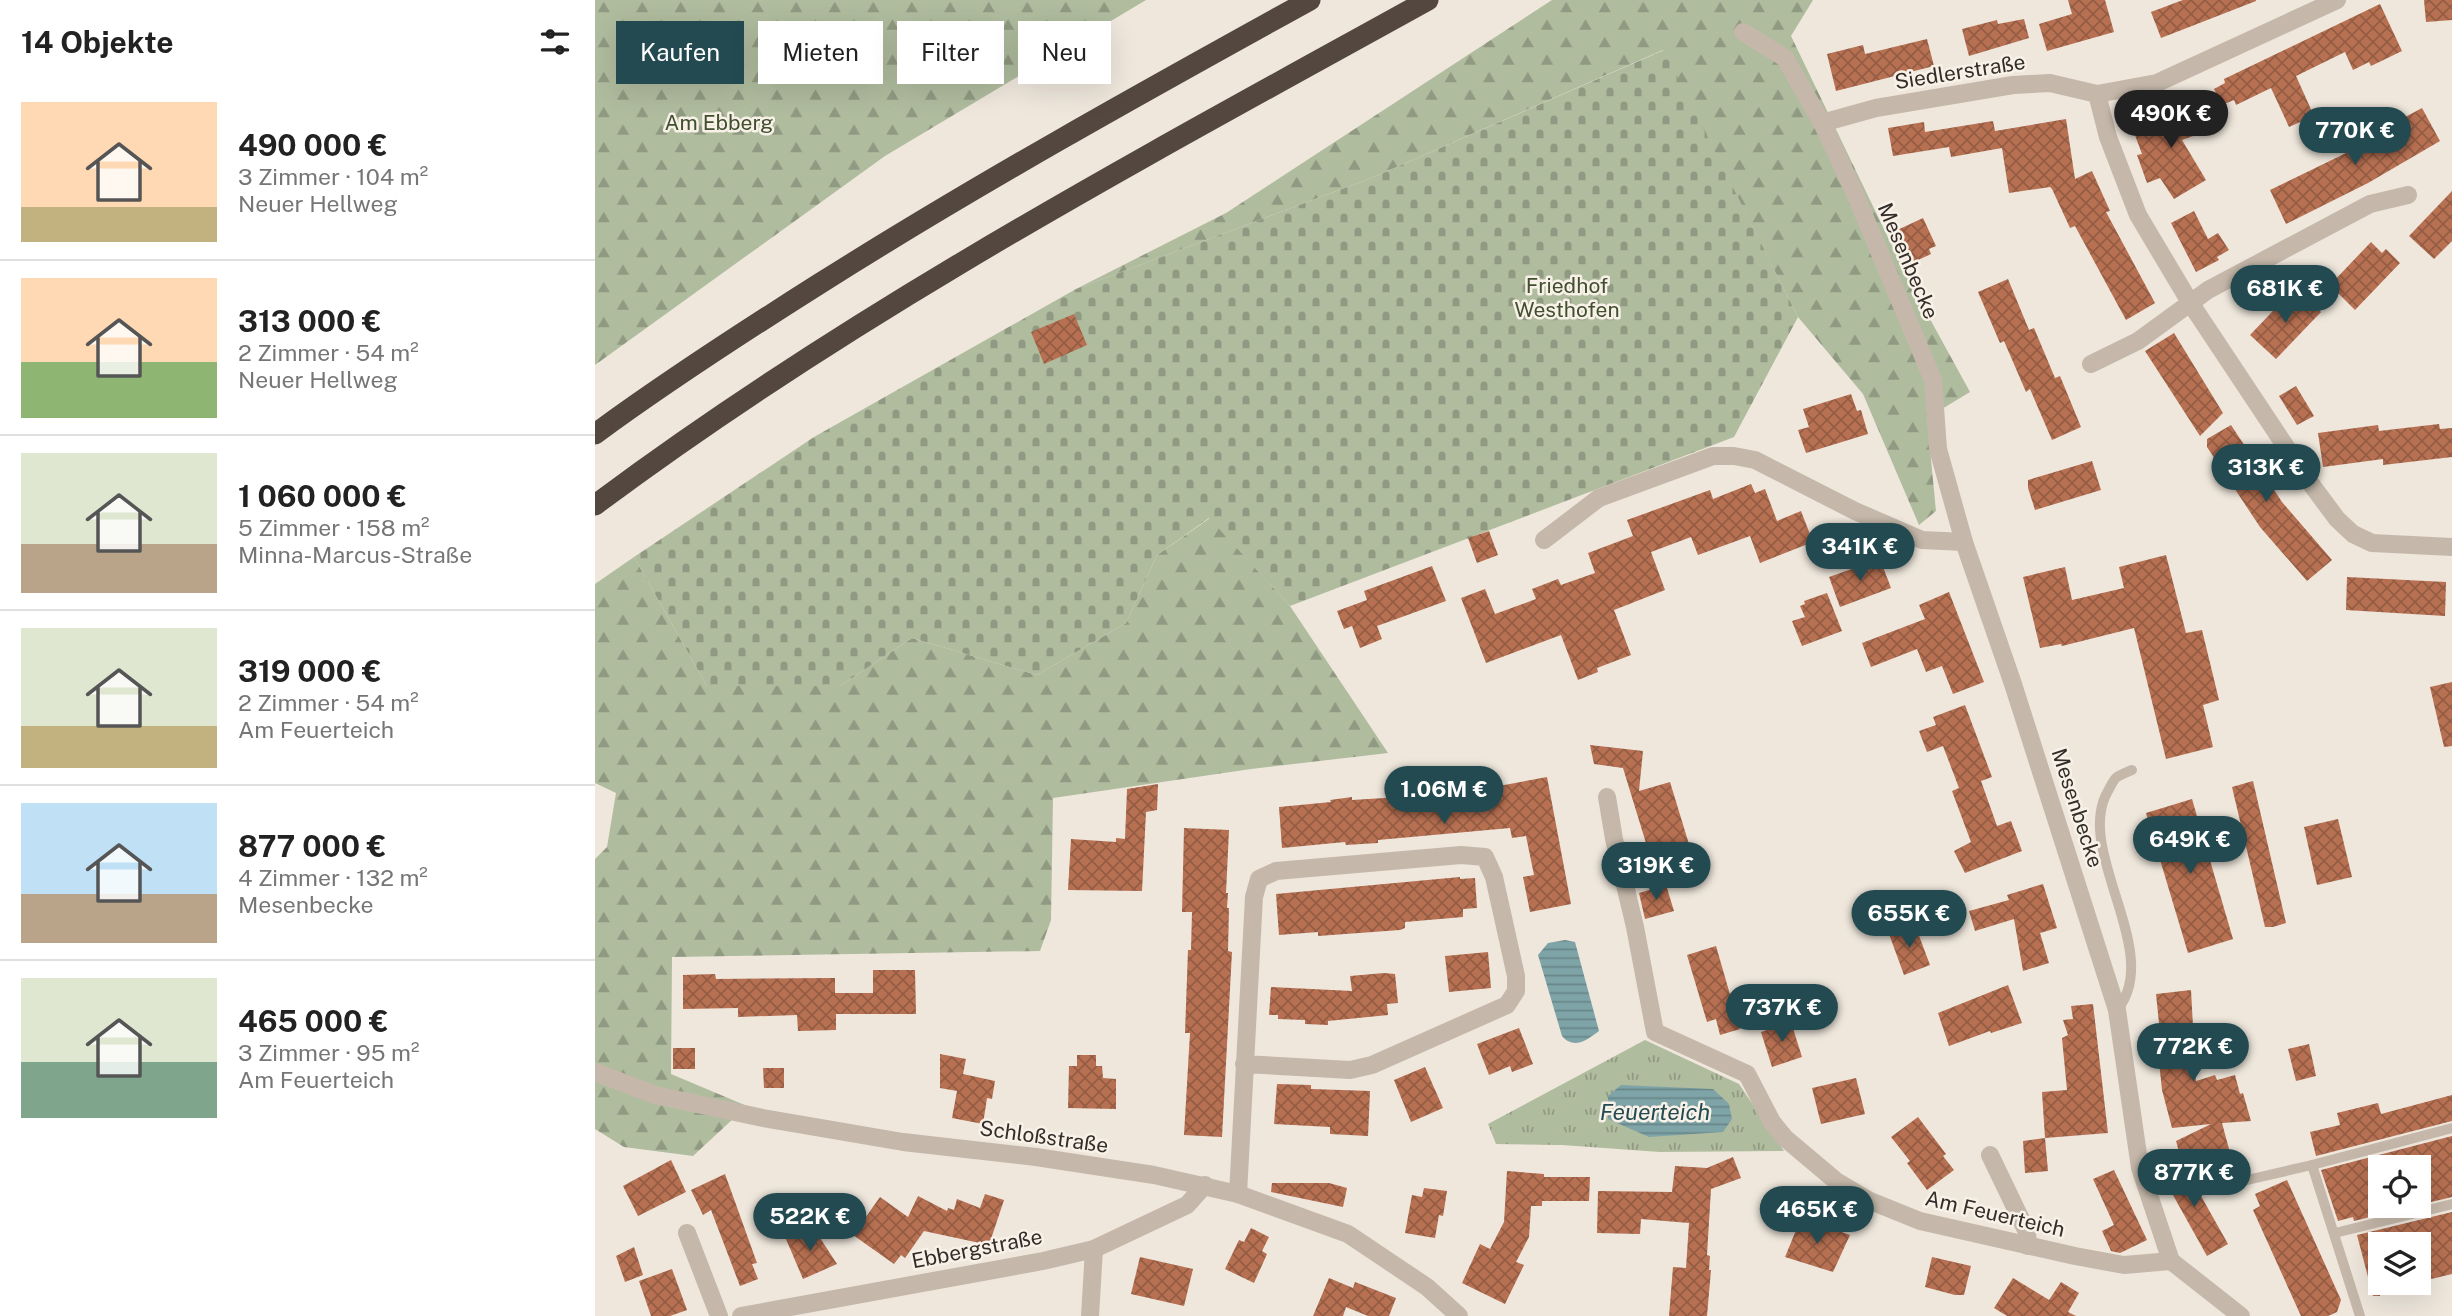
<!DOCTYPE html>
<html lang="de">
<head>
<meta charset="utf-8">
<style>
	body { margin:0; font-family:"Public Sans",sans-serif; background:#f6f6f6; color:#222; height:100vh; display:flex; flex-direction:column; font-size:26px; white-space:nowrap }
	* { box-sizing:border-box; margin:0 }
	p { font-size:23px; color:#767676 }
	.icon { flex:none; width:38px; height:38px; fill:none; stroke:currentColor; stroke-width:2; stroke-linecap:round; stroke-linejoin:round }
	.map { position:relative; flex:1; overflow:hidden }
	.details { display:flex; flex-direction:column; background:#fff; width:595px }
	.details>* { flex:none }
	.guide { position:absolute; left:21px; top:21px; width:665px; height:63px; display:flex; gap:14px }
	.controls { position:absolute; left:1773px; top:1155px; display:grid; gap:14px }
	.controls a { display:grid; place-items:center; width:63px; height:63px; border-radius:0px; background:#fff; box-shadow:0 7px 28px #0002; font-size:35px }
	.price { position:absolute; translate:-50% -60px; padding:0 16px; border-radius:24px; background:#234a50; color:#fff; font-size:23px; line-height:46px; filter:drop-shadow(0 2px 4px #0008) }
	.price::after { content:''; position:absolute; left:50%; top:42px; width:21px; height:16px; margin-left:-10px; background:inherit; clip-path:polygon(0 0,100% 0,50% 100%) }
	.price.active { background:#222; color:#fff }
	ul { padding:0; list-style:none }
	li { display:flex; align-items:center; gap:21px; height:175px; padding:0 21px }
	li+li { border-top:2px solid #e0e0e0 }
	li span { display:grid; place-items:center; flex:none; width:196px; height:140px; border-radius:0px; color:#555 }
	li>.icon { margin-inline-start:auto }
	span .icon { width:84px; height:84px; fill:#fffc; stroke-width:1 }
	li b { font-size:30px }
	h2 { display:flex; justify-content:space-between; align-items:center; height:84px; padding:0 21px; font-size:30px }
	.tag { padding:0 24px; border-radius:0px; background:#fff; box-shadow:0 7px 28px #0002; font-size:24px; line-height:63px }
	.tag.active { background:#234a50; color:#fff }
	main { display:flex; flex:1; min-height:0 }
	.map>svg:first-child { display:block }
	.grass { fill:url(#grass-tufts) }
	.forest { fill:url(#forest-firs) }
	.cemetery { fill:url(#cemetery-stones) }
	.water { fill:url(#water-rules) }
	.building { fill:url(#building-cross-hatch) }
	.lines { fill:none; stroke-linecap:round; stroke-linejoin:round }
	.service { stroke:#c5b8aa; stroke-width:10 }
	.minor { stroke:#c5b8aa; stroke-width:18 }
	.motorway { stroke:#534740; stroke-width:21 }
	.labels { text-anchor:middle; stroke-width:5; stroke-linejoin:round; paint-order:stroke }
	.street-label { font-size:21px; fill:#332c28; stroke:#f7f1e8 }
	.park-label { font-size:21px; fill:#414f2f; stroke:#f7f1e8 }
	.water-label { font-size:23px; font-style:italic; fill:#234a50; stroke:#f7f1e8 }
</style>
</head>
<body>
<main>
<section class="details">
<h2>14 Objekte<svg class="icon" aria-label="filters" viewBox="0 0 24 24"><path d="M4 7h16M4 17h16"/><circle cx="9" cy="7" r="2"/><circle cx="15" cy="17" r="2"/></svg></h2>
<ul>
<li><span style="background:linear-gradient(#ffd9b3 75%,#c2b280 0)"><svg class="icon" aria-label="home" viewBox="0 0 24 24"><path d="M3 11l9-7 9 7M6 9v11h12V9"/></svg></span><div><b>490 000 €</b><p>3 Zimmer · 104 m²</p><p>Neuer Hellweg</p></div></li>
<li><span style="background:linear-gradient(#ffd9b3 60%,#8fb573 0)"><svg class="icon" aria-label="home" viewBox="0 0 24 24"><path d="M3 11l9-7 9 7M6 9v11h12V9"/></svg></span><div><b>313 000 €</b><p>2 Zimmer · 54 m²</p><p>Neuer Hellweg</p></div></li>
<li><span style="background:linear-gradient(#dfe7d0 65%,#b9a48a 0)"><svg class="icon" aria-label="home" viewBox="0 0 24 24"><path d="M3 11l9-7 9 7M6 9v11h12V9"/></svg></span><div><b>1 060 000 €</b><p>5 Zimmer · 158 m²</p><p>Minna-Marcus-Straße</p></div></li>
<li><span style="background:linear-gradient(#dfe7d0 70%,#c2b280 0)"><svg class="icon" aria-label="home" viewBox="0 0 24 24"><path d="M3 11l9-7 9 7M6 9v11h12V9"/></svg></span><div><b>319 000 €</b><p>2 Zimmer · 54 m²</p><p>Am Feuerteich</p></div></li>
<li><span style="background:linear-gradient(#bfe0f5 65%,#b9a48a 0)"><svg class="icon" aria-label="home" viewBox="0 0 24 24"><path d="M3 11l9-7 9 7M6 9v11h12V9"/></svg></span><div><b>877 000 €</b><p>4 Zimmer · 132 m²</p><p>Mesenbecke</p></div></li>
<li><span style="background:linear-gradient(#dfe7d0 60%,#7fa58c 0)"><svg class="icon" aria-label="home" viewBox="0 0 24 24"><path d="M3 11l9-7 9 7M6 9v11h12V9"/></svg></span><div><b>465 000 €</b><p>3 Zimmer · 95 m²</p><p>Am Feuerteich</p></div></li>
</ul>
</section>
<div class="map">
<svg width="1857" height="1316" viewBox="0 0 1857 1316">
	<defs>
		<pattern id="grass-tufts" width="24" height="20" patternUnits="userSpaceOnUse" patternTransform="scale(1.75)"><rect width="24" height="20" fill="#b0bc9e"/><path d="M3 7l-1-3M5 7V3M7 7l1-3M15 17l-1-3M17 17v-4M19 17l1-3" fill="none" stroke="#909981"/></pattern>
		<pattern id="forest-firs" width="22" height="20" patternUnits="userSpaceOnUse" patternTransform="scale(1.75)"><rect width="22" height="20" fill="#b0bc9e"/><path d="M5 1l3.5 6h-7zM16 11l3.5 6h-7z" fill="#909981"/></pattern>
		<pattern id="cemetery-stones" width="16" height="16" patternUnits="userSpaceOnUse" patternTransform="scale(1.75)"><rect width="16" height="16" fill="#b0bc9e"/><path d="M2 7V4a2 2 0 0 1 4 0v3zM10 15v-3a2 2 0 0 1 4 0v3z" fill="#909981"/></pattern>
		<pattern id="water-rules" width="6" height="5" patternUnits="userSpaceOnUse" patternTransform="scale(1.75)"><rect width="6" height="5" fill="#7fa4a8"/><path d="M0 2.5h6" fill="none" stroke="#698689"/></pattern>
		<pattern id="building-cross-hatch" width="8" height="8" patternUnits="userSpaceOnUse" patternTransform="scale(1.75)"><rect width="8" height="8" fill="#b77052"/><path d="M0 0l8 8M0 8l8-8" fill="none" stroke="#955c44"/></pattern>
	</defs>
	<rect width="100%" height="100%" fill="#efe7dc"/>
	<path class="grass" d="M1050,1040L1144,1084L1189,1151L1065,1152L967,1145L901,1144L893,1124Z"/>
	<g class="forest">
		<path d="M0,0H551L290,156L0,365Z"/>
		<path d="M957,0H1218L1196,36L1313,279L1375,392L1332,418L1341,511L1324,525L1268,394L1203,317L1068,50L779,177L481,289L631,213Z"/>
		<path d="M615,518L695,606L793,753L656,769L458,798L456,920L445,951L77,957L76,1074L152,1106L98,1156L29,1147L0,1129V859L12,847L21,793L0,783V584L39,557L112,686H245L317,638L442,675L531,623L562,555Z"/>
	</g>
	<path class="cemetery" d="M1069,50L1203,317L1139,437L695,606L614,518L562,555L531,623L442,675L317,638L245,686H112L39,557L219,437L481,289L779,177Z"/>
	<g class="water">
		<path d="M970,940L980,942L1004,1031C992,1040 979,1050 967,1036L943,955L953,943Z"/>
		<path d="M1026,1085L1118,1089L1134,1104L1137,1119L1128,1132L1054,1137L1013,1119V1096Z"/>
	</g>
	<g class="building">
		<path d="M1473,0H1510L1519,32L1452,51L1444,24L1477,14Z"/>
		<path d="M1588,0H1661V1L1566,38L1556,12Z"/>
		<path d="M1829,0H1857V20L1831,22Z"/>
		<path d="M1785,4L1807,51L1776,66L1774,62L1758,70L1750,52L1701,76L1719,116L1694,127L1676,88L1641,105L1639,100L1627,105L1619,89L1630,83L1629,79Z"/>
		<path d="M1429,19L1434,38L1374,56L1367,29L1402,20L1403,24Z"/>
		<path d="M1332,39L1339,66L1241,91L1232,54L1268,45L1270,54Z"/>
		<path d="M1603,104L1612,131L1587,140L1611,180L1579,199L1565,178L1552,183L1542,155L1547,154L1537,127Z"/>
		<path d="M1827,108L1845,141L1773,183L1691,224L1675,190L1788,135L1786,130Z"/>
		<path d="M1471,119L1480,179L1497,171L1515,211L1511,212L1560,303L1531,320L1480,226L1475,228L1457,189L1455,187L1414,193L1407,148L1356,157L1354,147L1298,156L1293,128L1329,122L1330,132L1398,121L1400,131Z"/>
		<path d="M1857,191V241L1839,259L1814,236Z"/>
		<path d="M1599,211L1613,239L1623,233L1634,250L1622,257L1624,260L1601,272L1576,223Z"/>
		<path d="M1328,218L1341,246L1334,249L1336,254L1319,262L1317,257L1310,260L1298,232Z"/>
		<path d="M1776,242L1787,253L1791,249L1805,263L1760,310L1735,285Z"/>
		<path d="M1413,279L1434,330L1439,328L1460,378L1465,376L1486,427L1457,440L1435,389L1431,392L1409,341L1405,343L1383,292Z"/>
		<path d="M1696,292L1708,303L1712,299L1726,312L1681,359L1655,335Z"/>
		<path d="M479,314L492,345L449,364L436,332Z"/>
		<path d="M1579,333L1628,413L1605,436L1550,351Z"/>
		<path d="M1701,386L1719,416L1702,425L1684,396Z"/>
		<path d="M1256,394L1262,411L1266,410L1273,434L1211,453L1203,430L1214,427L1208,409Z"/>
		<path d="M1844,424L1845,429L1857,428V457L1788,465V459L1728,467L1723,433L1783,425L1784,431Z"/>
		<path d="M1636,425L1687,502L1737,560L1712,581L1665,527L1612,447V439Z"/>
		<path d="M1497,461L1506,490L1440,510L1433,488V480Z"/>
		<path d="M1156,484L1160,493L1170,489L1182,521L1206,511L1218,542L1165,563L1155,536L1103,555L1096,537L1056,552L1070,590L1019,610L1036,655L1002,668L1003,672L983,680L966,635L891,663L866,598L890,589L900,614L941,599L937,589L963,579L966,585L1000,573L993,553L1038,536L1032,520L1115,490L1118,499Z"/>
		<path d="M894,531L903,555L882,563L873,538Z"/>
		<path d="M1571,555L1591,633L1607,630L1624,700L1608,705L1618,747L1571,759L1539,628L1467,646L1466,644L1445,648L1428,577L1470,567L1477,600L1529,588L1524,567Z"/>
		<path d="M1285,559L1296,588L1245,607L1234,577Z"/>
		<path d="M837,566L851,601L782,626L787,639L765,648L757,626L749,629L742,611L772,600L769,591Z"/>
		<path d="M1752,577L1851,582L1850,616L1751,610Z"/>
		<path d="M1354,592L1389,682L1358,694L1347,666L1331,672L1322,649L1276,667L1267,643L1330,619L1324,605Z"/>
		<path d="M1232,593L1247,631L1207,646L1197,621L1210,617L1205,606L1210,604L1209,601Z"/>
		<path d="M1857,682V746L1849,747L1835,687Z"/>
		<path d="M1370,705L1397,777L1386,781L1402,826L1416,821L1427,851L1370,873L1359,851L1376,842L1357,791L1364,788L1348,746L1332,752L1324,731L1341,725L1338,717Z"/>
		<path d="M995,745L1048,751L1044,791L1075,782L1097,854L1058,866L1028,768L999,764Z"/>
		<path d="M952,777L976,904L935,912L928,877L939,875L931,836L917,838L915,828L783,840V843L751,845L750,842L687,848L684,807L736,802L735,800L757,797V800L805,797L804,793L828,790L893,785V788Z"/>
		<path d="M1658,781L1691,923L1678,927H1670L1637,787Z"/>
		<path d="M563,784L562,810L551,812L547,891L473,890L476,839L521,842V838L530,839L532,789Z"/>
		<path d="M1597,799L1638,939L1593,953L1551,813Z"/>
		<path d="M1743,819L1757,877L1722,885L1709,827Z"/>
		<path d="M589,828L634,830L631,893H633L632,908H634L633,951L637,952L627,1137L589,1135L595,1033H590L593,950H596L597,912H587Z"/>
		<path d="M865,877V879L880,878L882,908L868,909V917L810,922V928L805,930L723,936V932L684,935L681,894Z"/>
		<path d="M1448,884L1462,928L1445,933L1454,963L1428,971L1419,919L1380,931L1374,911L1414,900L1412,895Z"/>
		<path d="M1071,885L1079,911L1050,919L1044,893Z"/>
		<path d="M1320,925L1335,965L1309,975L1294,934Z"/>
		<path d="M1121,946L1145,1029L1125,1035L1121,1019L1112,1022L1092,955Z"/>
		<path d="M893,952L896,988L854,992L850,956Z"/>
		<path d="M278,970H320L321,1014H241V1030L203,1031L202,1015L143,1017V1008L88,1009V975L120,974L121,979L240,978V993H278Z"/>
		<path d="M789,973L800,974L803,1003L792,1004L793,1015L733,1021V1025L710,1024V1020L683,1019V1015H674L676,987L757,991L755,976Z"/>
		<path d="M1413,985L1427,1023L1396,1033L1395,1031L1354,1046L1343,1013Z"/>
		<path d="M1596,990L1601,1081L1620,1075L1622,1080L1640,1075L1645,1094L1648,1093L1656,1121L1627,1123L1634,1149L1587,1162L1581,1141L1616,1124L1577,1128L1567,1090L1561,1033H1565L1561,994Z"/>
		<path d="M1498,1004L1513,1133L1450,1138L1453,1171L1430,1173L1428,1141L1450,1138L1447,1092L1472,1090L1467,1038L1473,1035L1468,1020L1478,1019L1476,1006Z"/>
		<path d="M1196,1022L1207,1057L1177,1067L1166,1032Z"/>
		<path d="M924,1028L938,1064L917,1072L915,1066L894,1075L882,1044Z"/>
		<path d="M1714,1044L1721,1076L1701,1081L1693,1049Z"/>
		<rect x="78" y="1048" width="22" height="21"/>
		<path d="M345,1054L371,1059L368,1074L400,1081L397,1099L392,1098L388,1124L357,1118L362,1091L345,1088Z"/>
		<path d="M482,1055H501V1066H507L508,1078L521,1079V1109L473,1108L474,1066H482Z"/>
		<path d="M830,1067L848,1108L816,1122L799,1080Z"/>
		<path d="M168,1068H189V1088H169Z"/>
		<path d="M1261,1078L1270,1114L1226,1124L1217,1088Z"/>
		<path d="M682,1084L716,1085V1089L775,1091L773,1136L735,1134V1127L679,1124Z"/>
		<path d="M1857,1095V1121L1721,1156L1715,1132L1745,1125L1742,1113L1783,1103L1786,1114Z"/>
		<path d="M1323,1117L1351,1154L1348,1156L1359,1170L1332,1190L1312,1163L1315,1161L1296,1137Z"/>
		<path d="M1857,1136V1197L1824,1205V1167H1785V1206H1819L1759,1221L1758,1217L1743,1221L1726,1170Z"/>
		<path d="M1138,1157L1146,1178L1116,1189L1112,1255L1115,1256L1114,1270H1116L1112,1316H1074L1078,1267L1091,1268L1094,1223L1046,1219L1045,1234L1002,1233L1003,1191L1077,1192L1080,1166L1112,1168Z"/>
		<path d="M76,1160L91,1192L43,1216L28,1186Z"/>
		<path d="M1588,1164L1633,1244L1612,1256L1564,1170Z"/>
		<path d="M1519,1170L1552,1240L1525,1253L1516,1251L1507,1231L1519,1225L1498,1179Z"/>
		<path d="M912,1171L949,1174V1177H995L994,1201H947V1206H936L934,1237L921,1262L929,1265L910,1304L867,1283L885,1244L895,1249L909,1222Z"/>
		<path d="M130,1174L162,1263L157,1264L163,1279L145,1286L116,1210L108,1215L96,1190Z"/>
		<path d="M1692,1180L1746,1300L1742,1312L1733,1316H1706L1658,1210L1665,1206L1660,1194Z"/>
		<path d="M677,1183H734L752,1188L748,1207L676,1192Z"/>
		<path d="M829,1188L852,1191L848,1216L844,1215L840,1238L810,1233L817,1195L827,1197Z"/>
		<path d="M390,1194L409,1200L394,1245L329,1231L310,1258L306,1255L299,1264L258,1235L285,1197L313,1217L323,1196L352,1211L353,1208L359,1210L362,1199L385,1208Z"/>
		<path d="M1857,1212V1274L1824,1282V1244H1785V1296H1778L1762,1235Z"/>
		<path d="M1210,1219L1255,1235L1238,1272L1190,1257L1204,1223L1208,1225Z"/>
		<path d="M218,1227L242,1264L208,1279L191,1239Z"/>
		<path d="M656,1228L674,1237L667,1251L672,1254L659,1283L630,1269L644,1240L649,1242Z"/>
		<path d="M39,1247L48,1275L30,1282L21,1256Z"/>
		<path d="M545,1257L598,1269L589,1306L536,1294Z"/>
		<path d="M1337,1257L1376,1266L1369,1295H1360L1330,1287Z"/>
		<path d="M77,1269L92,1310L75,1316H56L44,1281Z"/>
		<path d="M734,1278L758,1288L760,1282L801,1298L794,1316H773L751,1307L748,1316H718Z"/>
		<path d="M1418,1278L1454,1300L1466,1282L1484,1293L1473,1312L1481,1316H1412L1399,1308Z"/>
	</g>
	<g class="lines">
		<g class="service">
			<path d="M1522,1010C1570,953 1478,850 1513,791C1516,786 1518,780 1522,777C1527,774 1532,772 1537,770"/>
			<path d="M1717,1165L1765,1316"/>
			<path d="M1617,1188L1717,1165L1857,1128"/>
			<path d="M1740,1233L1857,1204"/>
		</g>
		<g class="minor">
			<path d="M1148,32L1190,58L1227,123L1258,189L1338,380L1343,449L1369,542L1418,684L1522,1010L1545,1168L1576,1261L1646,1316"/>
			<path d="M1502,94L1513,137L1543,215L1596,304L1713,480L1742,519L1758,534L1777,543L1857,547"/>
			<path d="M1227,123L1281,108L1418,85L1455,83L1502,94L1562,83L1742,0"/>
			<path d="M1496,364L1543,341L1613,290L1775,204L1813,195"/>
			<path d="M949,540L1004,498L1118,456H1139L1160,460L1260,511L1327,540L1369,542"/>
			<path d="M1012,797L1019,839L1040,927L1060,1032L1152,1074L1177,1122L1190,1138L1241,1181L1273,1200L1325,1221L1480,1256L1529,1265L1576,1261"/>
			<path d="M0,1072L60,1095L168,1118L308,1142L441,1157L559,1175L643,1194L753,1234L832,1287L864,1316"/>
			<path d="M1395,1155L1432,1232L1433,1246"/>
			<path d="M643,1194L659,897L664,879L681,871L866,855L890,857L899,877L921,976V991L912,1005L777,1065L755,1070L649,1064"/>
			<path d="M92,1233L124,1316"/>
			<path d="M146,1316L448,1261L499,1249L592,1205L610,1185"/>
			<path d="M495,1316L499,1249"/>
		</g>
		<g class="motorway">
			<path d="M0,434C72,381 148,332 224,284C384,183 550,91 715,0"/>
			<path d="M0,505C261,310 549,157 833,0"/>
		</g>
	</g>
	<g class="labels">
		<g class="street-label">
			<text transform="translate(1365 72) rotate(-9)" y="7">Siedlerstraße</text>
			<text transform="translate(1313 261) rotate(67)" y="7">Mesenbecke</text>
			<text transform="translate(1482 808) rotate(72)" y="7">Mesenbecke</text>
			<text transform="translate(449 1137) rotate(8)" y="7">Schloßstraße</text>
			<text transform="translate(1400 1214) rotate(13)" y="7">Am Feuerteich</text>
			<text transform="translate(382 1249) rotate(-11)" y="7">Ebbergstraße</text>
		</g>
		<g class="park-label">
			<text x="124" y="130">Am Ebberg</text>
			<text x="972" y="293">Friedhof<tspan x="972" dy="24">Westhofen</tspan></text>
		</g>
		<g class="water-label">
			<text x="1060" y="1120">Feuerteich</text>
		</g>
	</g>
</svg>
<div class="controls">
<a><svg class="icon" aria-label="locate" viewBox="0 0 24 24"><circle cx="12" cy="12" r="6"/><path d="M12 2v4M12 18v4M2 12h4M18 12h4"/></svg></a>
<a><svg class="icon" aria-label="layers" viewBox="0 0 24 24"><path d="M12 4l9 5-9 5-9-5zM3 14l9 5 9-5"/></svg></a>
</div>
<b class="price active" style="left:1576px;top:150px">490K €</b>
<b class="price" style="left:1760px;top:167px">770K €</b>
<b class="price" style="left:1690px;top:325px">681K €</b>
<b class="price" style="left:1671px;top:504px">313K €</b>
<b class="price" style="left:1265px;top:583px">341K €</b>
<b class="price" style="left:849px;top:826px">1.06M €</b>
<b class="price" style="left:1595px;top:876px">649K €</b>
<b class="price" style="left:1061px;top:902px">319K €</b>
<b class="price" style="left:1314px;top:950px">655K €</b>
<b class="price" style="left:1187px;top:1044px">737K €</b>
<b class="price" style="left:1598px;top:1083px">772K €</b>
<b class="price" style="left:1599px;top:1209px">877K €</b>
<b class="price" style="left:1222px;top:1246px">465K €</b>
<b class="price" style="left:215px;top:1253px">522K €</b>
<div class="guide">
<a class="tag active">Kaufen</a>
<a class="tag">Mieten</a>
<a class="tag">Filter</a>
<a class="tag">Neu</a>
</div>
</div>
</main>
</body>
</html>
